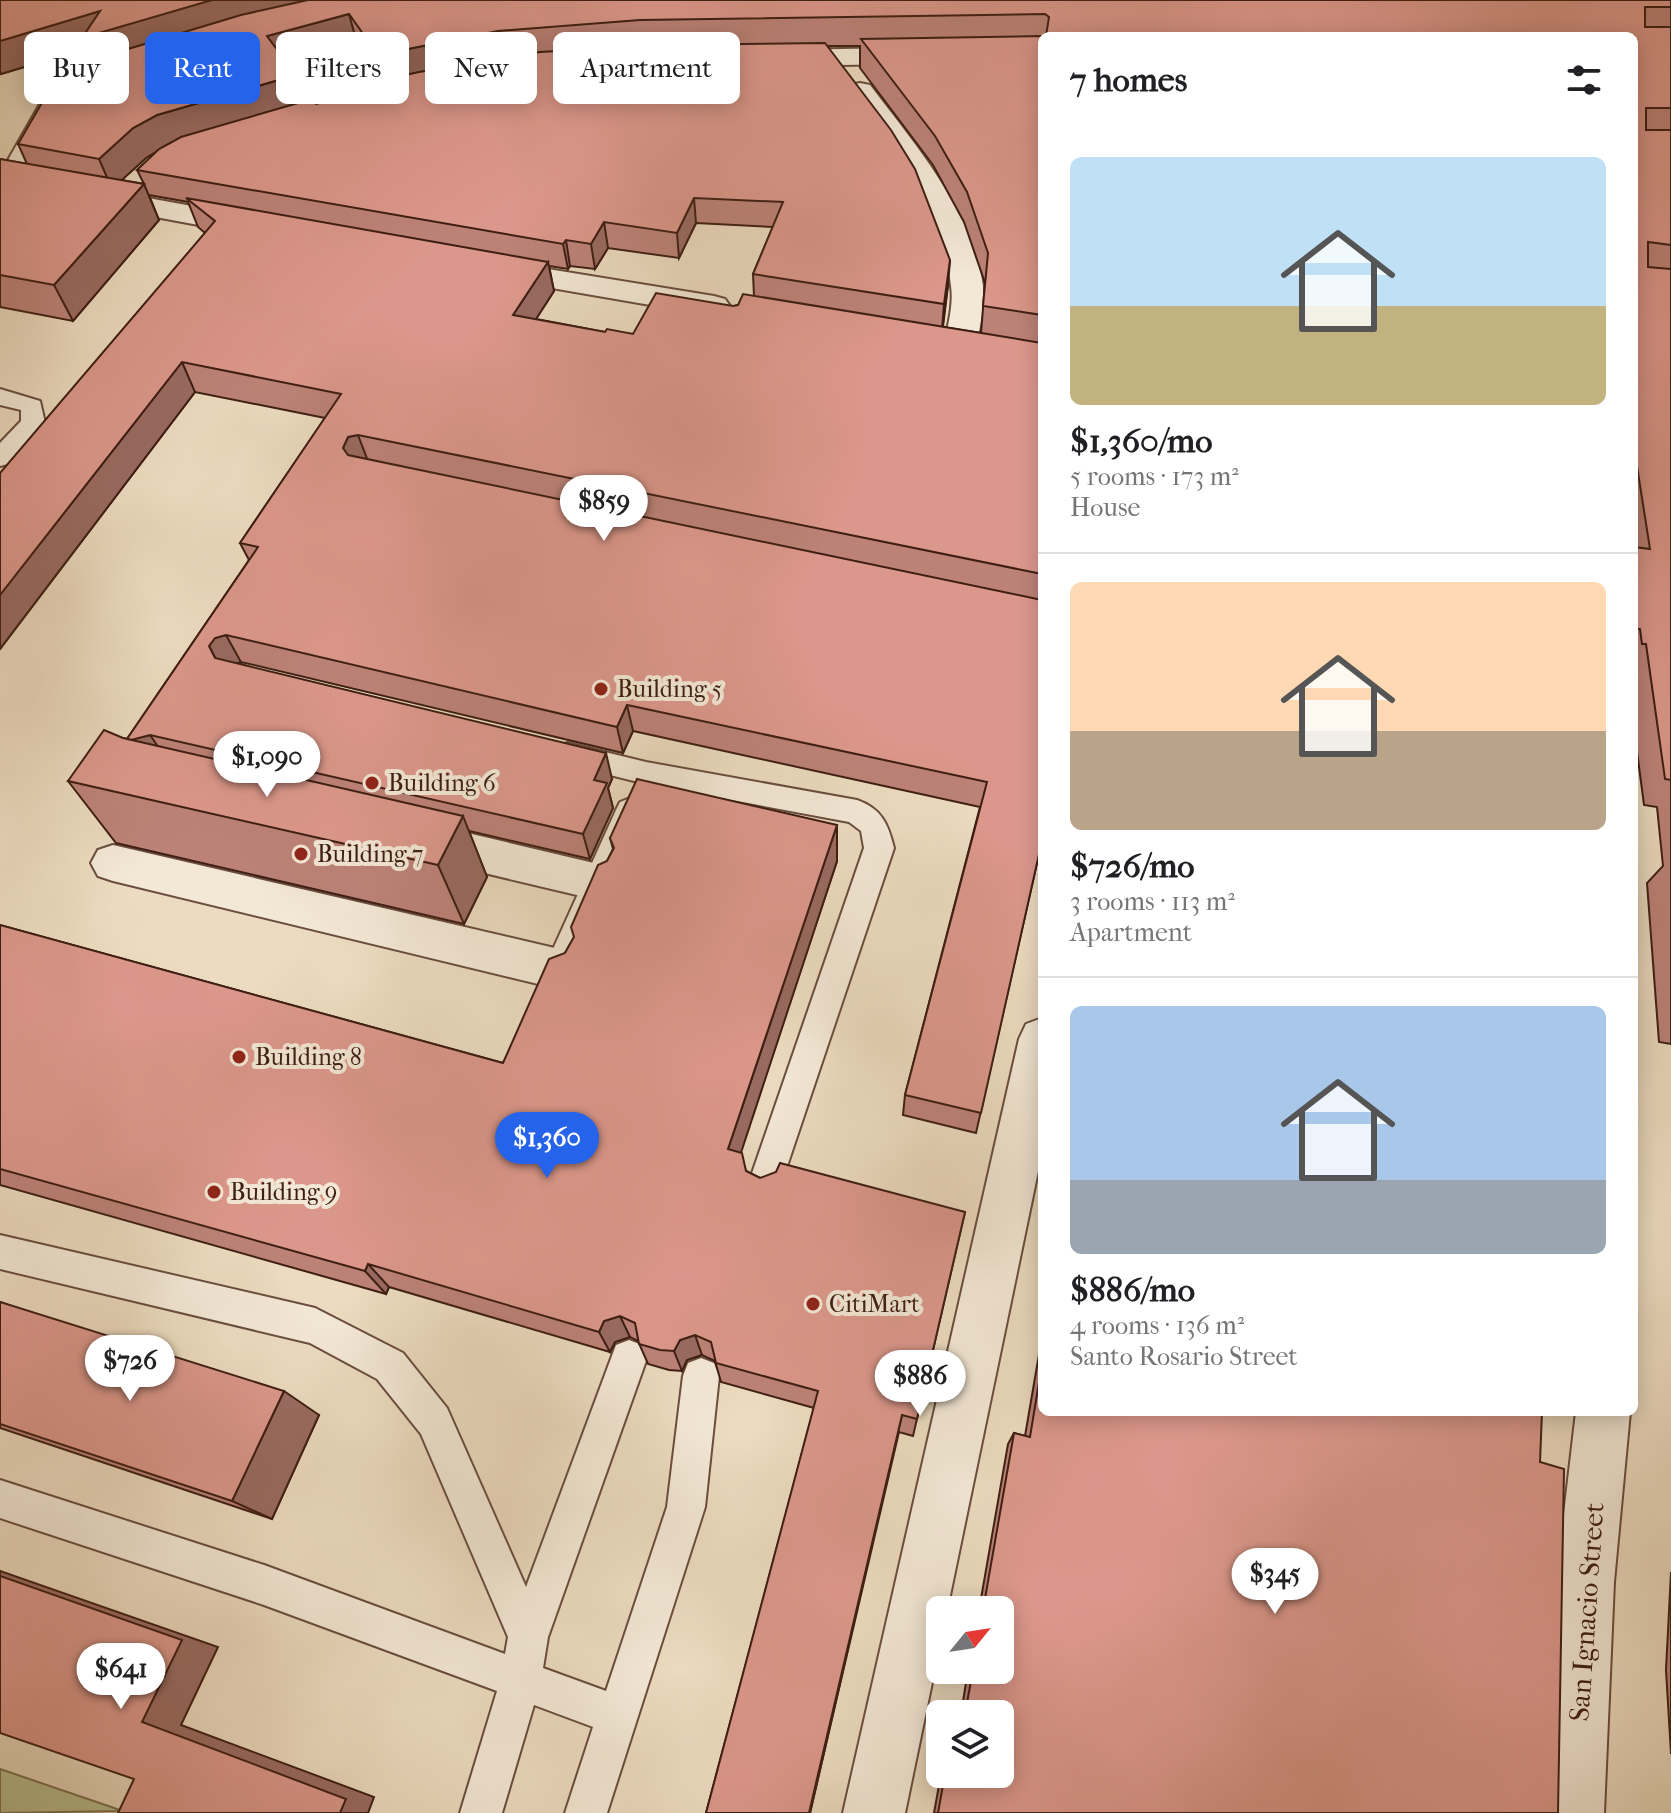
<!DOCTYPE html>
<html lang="en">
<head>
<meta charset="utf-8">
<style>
	body { margin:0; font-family:"IM FELL French Canon",serif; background:#f2f2f2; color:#202124; height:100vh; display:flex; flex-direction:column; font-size:30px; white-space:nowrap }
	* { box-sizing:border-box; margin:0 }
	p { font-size:26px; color:#757577 }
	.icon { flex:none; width:44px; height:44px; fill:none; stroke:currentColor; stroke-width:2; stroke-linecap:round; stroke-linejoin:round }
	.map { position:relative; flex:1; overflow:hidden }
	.panel { position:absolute; left:1038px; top:32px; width:600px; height:1384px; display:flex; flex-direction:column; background:#fff; border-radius:12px; box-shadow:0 4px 20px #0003 }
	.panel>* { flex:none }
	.banner { position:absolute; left:24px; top:32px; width:760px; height:72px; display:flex; gap:16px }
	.needle { width:52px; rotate:60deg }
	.fabs { position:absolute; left:926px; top:1596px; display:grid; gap:16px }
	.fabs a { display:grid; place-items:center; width:88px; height:88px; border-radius:12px; background:#fff; box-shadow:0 4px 20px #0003; font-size:40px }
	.price { position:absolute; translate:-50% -68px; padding:0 18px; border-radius:28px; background:#fff; color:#222; font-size:26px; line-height:52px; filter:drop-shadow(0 2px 4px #0008) }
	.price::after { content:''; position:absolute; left:50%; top:48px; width:24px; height:18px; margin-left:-12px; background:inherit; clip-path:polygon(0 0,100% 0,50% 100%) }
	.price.selected { background:#2563eb; color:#fff }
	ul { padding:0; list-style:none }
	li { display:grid; align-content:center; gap:16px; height:424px; padding:0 32px }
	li+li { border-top:2px solid #e0e0e0 }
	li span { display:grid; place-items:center; height:248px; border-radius:12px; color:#555 }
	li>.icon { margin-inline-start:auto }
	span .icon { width:144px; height:144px; fill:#fffc; stroke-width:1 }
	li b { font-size:34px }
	h2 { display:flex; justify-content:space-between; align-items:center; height:96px; padding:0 32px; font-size:34px }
	.chip { padding:0 28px; border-radius:12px; background:#fff; box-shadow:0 4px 20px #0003; font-size:28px; line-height:72px }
	.chip.selected { background:#2563eb; color:#fff }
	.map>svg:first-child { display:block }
	.green { fill:#b9c091; stroke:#7c6f52; stroke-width:2 }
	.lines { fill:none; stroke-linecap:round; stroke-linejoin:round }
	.service-casing { stroke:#6a4d3e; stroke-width:4 }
	.minor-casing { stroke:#6a4d3e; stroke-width:4 }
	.service { fill:#f3e8d6; fill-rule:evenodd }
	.minor { fill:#f3e8d6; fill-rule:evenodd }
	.wall { fill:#bc8278; stroke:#3e1e13; stroke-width:2; fill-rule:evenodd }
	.shaded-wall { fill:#996a61; stroke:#3e1e13; stroke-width:2 }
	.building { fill:#db978b; stroke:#3e1e13; stroke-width:2 }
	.poi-dot { fill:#8f2418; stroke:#f3e8d6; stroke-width:3 }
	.labels { text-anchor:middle; stroke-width:8; stroke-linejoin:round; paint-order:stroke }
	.poi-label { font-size:24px; fill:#3e1e13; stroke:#f3e8d6; text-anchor:start }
	.near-street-label { font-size:28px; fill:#3e1e13; stroke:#f3e8d6 }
</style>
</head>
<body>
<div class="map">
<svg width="1671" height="1813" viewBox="0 0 1671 1813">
	<rect width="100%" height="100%" fill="#ecdbc0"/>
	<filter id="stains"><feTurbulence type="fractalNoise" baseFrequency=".0025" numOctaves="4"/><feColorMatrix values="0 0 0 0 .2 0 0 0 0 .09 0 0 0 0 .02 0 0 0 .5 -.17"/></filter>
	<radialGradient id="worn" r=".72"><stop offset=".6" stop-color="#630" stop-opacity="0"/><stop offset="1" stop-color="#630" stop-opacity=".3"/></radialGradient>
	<path class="green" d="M0,1769L123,1811L0,1813Z"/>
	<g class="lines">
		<defs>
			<g id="service">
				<path d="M0,389L40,401L45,423L8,464L0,466V443L21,421V410L0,405Z"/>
				<path d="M568,743L646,762L857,800C882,809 888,824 894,848L777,1196L765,1201L753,1196L748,1185L864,848L861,831L849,822L646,784L558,762L554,754L558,746Z"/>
				<path d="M630,798L640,802L644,810L574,969L570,979L559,982L548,979L544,969L616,810L620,802Z"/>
				<path d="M0,1235L315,1308L403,1353L447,1408L526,1587L616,1345L629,1340L642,1345L647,1358L548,1637L543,1668L606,1691L667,1507L683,1376L688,1363L701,1358L714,1363L719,1376L705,1507L607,1813H565L593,1727L534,1705L502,1813H460L497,1691L264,1605L0,1518V1480L264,1565L505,1654L508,1637L421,1434L377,1379L310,1343L0,1269Z"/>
			</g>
			<g id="minor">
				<path d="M1042,46V62L776,66L766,64L762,58L766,52L776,50Z"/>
				<path d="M860,83L870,85C914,143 973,211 983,286C985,306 980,327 976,347L972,354L960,357L948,354L944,347C947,327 954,306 951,286C943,211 887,150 846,91L850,85Z"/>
				<path d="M54,96L64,98L68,104L28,176L252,217L263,220L267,226L263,232L252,235L0,188V174L40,104L44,98Z"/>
				<path d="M493,260L714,296L725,299L730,306L725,313L714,316L482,276L477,269L482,262Z"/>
				<path d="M421,822L598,864L613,869L620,882L613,895L598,900L421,858L406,852L400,840L406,828Z"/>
				<path d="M113,845L559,949L575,955L582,969L575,983L559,989L113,881L98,876L91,863L98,850Z"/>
				<path d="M1042,1018V1152L947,1610H940V1644L905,1813H843L1019,1039L1026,1024Z"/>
				<path d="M1576,1412H1630L1614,1582L1604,1813H1542L1556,1582Z"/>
			</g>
		</defs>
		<use href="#service" class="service-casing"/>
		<use href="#minor" class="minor-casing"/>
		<use href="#service" class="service"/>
		<use href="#minor" class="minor"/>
	</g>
	<g class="wall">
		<path d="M0,0H1671V1044L1659,1042L1647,883L1663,866L1657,807L1644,805L1634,729V36H1042V841L976,1133L903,1115L905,1095L980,807L633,731L623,753L241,662L237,663L612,779L608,788L613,808L590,859L469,831L487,877L464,924L116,843L68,781L123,738L127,739L249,560L240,543L325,418L195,392L0,649L205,233L198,227L188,202L149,195L159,220L73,321L0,307V159L27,164L18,144L92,60L87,48L1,74L0,72ZM357,43L385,84L393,82L394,85L316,104L304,101L286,62ZM828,46H860V68L933,165L964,222L985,283L981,333L943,327L948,285ZM158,151L137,170L144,184L121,180L146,158ZM696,223L773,227L753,274L754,296L738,305L633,334L605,332L536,319L554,291L549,266L568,269L570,266L595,269L608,248L679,258Z"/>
		<path d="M837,825V861L740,1153L746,1171L760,1178L965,1212L913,1436L899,1432L810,1813H706L814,1408L721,1382L715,1361L702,1355L687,1360L682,1371L669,1370L648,1364L638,1341L630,1337L615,1342L610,1352L389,1287L386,1294L0,1185V925L503,1063L574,937L607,861L613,849L610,838Z"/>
		<path d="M0,1302L319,1415L272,1519L0,1428Z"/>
		<path d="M1042,1337V1412L1540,1462L1558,1813H934L941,1774H1000V1714H961L968,1670H1000V1610H979L1008,1444L1014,1433L1025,1436Z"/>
		<path d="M1671,1572V1754L1666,1670Z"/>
	</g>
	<g class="shaded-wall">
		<path d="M212,0H349L95,67L87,48L1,74L0,71V41L100,11Z"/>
		<path d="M349,14L357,43L276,65L267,36Z"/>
		<path d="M498,31L504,60L392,78L393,82L385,84L378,55Z"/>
		<path d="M296,75L305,104L169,144L146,158L112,189L99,159L133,128L157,115Z"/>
		<path d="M144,184L159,220L73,321L54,285Z"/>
		<path d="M694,198L696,223L679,258L677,233Z"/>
		<path d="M604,222L608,248L595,269L591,244Z"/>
		<path d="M566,240L570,266L568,269L563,244Z"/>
		<path d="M950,260L948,285L942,330L944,304Z"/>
		<path d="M548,262L554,291L520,344L513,315Z"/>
		<path d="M182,362L195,392L0,649V595Z"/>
		<path d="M358,435L369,464L353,476L343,448L348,437Z"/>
		<path d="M226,635L241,662L230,665L224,674L209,646L215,638Z"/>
		<path d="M627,705L633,731L623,753L617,727Z"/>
		<path d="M150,735L168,761L125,741Z"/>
		<path d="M606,753L612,779L608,788L613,808L590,859L583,834L594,780Z"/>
		<path d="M463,816L487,877L464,924L438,865Z"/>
		<path d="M837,825V861L733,1177L728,1149Z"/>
		<path d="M368,1264L389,1287L386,1294L365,1271Z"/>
		<path d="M620,1316L630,1337L615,1342L610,1352L599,1332L604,1321Z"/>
		<path d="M695,1335L702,1355L687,1360L682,1371L674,1351L680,1340Z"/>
		<path d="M284,1391L319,1415L272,1519L232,1501Z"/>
		<path d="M902,1415L810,1813H809Z"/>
		<path d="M0,1571L218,1647L181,1725L374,1797L368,1813H340L142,1722L0,1576Z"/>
	</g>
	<g class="building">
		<path d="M0,0H212L82,38L100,11L0,41Z"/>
		<path d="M308,0H1671V7H1645V27H1671V108H1646V130H1671V245L1648,242V267L1671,269V780L1665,779L1646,644H1642L1640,629L1634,628V547L1650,549L1634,447V36H1046L1049,17L1045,14L640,20L498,31L378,55L349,14L267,36L296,75L157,115L133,128L99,159L18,144L54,82L75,65L241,15Z"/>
		<path d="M1042,36V315L983,306L988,253L967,192L935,136L861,39Z"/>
		<path d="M825,43L891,130L915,169L950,260L944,304L753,274L783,202L694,198L677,233L604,222L591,244L566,240L563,244L137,170L159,149L181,137L312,99L316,104L397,85L392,78L419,72L540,52L663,45Z"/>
		<path d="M0,159L144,184L54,285L0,275Z"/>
		<path d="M186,198L548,262L513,315L605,332L607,329L633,334L656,293L733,306L738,305L743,294L1042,343V574L358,435L348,437L343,448L348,455L1042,600V841L981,1113L905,1095L987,782L627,705L617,727L226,635L215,638L209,646L215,658L606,753L594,780L607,783L583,834L150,735L131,740L127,739L258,547L240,543L341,394L182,362L0,595V473L215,221Z"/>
		<path d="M104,730L123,738L463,816L438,865L68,781Z"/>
		<path d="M637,779L837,825L728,1149L742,1153L746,1171L760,1178L776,1172L780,1163L965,1212L917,1419L902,1415L809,1813H706L818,1391L716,1363L711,1342L695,1335L680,1340L674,1351L660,1350L639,1344L635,1323L620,1316L604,1321L599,1332L368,1264L365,1271L0,1169V925L503,1063L549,959L565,953L574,937L571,927L598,865L607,861L614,848L610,838Z"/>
		<path d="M0,1302L284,1391L232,1501L0,1424Z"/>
		<path d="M1042,1364V1412H1542L1540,1462L1564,1469L1558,1813H938L945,1774H1000V1714H965L973,1670H1000V1610H983L1014,1433L1030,1437Z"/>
		<path d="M0,1576L182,1640L142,1722L346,1799L340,1813H118L134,1779L0,1733Z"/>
	</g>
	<g class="poi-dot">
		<circle cx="601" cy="689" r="8"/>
		<circle cx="372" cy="783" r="8"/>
		<circle cx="301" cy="854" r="8"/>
		<circle cx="239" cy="1057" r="8"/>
		<circle cx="214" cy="1192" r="8"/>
		<circle cx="813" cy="1304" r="8"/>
	</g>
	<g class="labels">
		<g class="poi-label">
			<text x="617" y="697">Building 5</text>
			<text x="388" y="791">Building 6</text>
			<text x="317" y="862">Building 7</text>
			<text x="255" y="1065">Building 8</text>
			<text x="230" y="1200">Building 9</text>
			<text x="829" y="1312">CitiMart</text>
		</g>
		<g class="near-street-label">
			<text transform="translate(1586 1612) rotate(-86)" y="10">San Ignacio Street</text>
		</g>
	</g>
	<rect width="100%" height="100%" filter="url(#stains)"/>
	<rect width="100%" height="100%" fill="url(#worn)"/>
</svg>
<div class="fabs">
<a><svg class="needle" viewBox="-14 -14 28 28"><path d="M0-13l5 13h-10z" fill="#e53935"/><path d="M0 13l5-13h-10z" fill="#757577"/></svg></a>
<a><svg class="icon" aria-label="layers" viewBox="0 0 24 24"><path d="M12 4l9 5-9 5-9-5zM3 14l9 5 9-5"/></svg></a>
</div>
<b class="price" style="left:604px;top:543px">$859</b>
<b class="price" style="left:267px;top:799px">$1,090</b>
<b class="price selected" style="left:547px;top:1180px">$1,360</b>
<b class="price" style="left:130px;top:1403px">$726</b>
<b class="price" style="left:920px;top:1418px">$886</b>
<b class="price" style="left:1275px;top:1616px">$345</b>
<b class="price" style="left:121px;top:1711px">$641</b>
<div class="banner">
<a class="chip">Buy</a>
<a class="chip selected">Rent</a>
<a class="chip">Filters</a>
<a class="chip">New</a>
<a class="chip">Apartment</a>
</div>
<section class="panel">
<h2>7 homes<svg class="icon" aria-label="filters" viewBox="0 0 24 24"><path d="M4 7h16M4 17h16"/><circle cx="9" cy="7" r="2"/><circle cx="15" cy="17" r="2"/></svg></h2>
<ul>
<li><span style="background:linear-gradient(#bfe0f5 60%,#c2b280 0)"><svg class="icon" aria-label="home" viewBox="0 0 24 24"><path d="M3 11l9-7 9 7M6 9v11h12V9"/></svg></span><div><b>$1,360/mo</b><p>5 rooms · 173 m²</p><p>House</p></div></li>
<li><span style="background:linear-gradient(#ffd9b3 60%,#b9a48a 0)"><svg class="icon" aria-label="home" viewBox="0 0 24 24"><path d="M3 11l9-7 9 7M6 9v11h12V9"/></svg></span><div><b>$726/mo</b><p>3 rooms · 113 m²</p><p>Apartment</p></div></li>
<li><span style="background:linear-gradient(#a9c7e8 70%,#9aa5b1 0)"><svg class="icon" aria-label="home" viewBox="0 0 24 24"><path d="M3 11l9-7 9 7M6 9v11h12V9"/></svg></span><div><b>$886/mo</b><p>4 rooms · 136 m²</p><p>Santo Rosario Street</p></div></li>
</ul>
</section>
</div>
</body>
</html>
